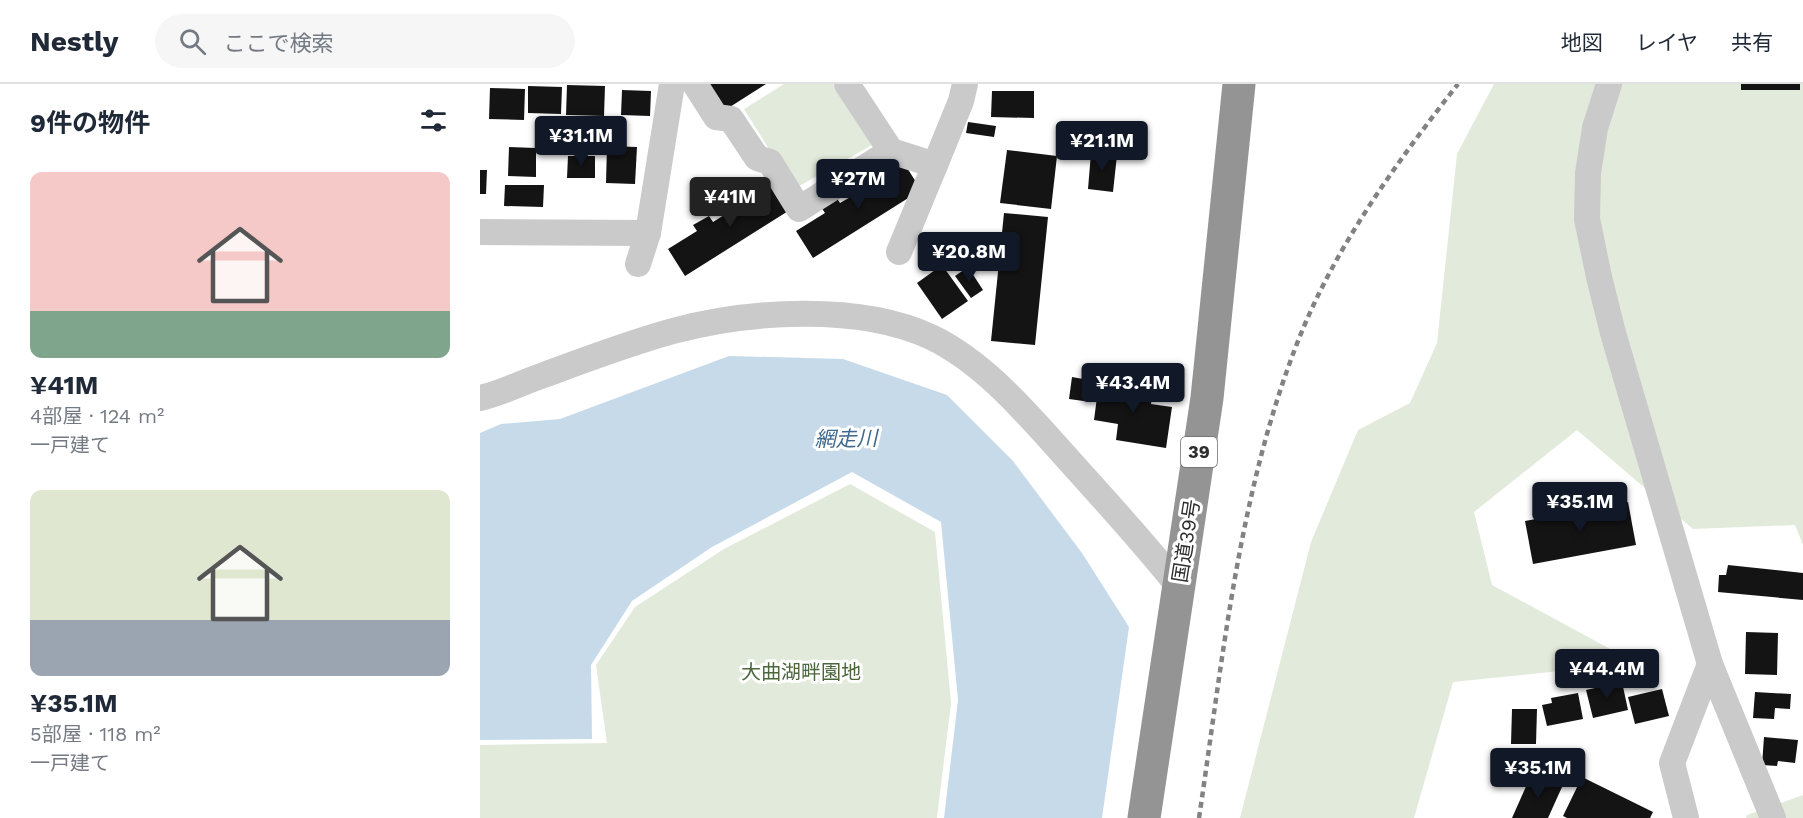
<!DOCTYPE html>
<html lang="ja">
<head>
<meta charset="utf-8">
<style>
	body { margin:0; font-family:"Work Sans","Noto Sans JP",sans-serif; background:#f6f6f7; color:#1f2937; height:100vh; display:flex; flex-direction:column; font-size:22px; white-space:nowrap }
	* { box-sizing:border-box; margin:0 }
	p { font-size:20px; color:#747a83 }
	.icon { flex:none; width:33px; height:33px; fill:none; stroke:currentColor; stroke-width:2; stroke-linecap:round; stroke-linejoin:round }
	.map { position:relative; flex:1; overflow:hidden }
	.side { display:flex; flex-direction:column; background:#fff; width:480px }
	.side>* { flex:none }
	.price { position:absolute; translate:-50% -51px; padding:0 14px; border-radius:6px; background:#111827; color:#fff; font-size:20px; line-height:39px; filter:drop-shadow(0 2px 3px #0008) }
	.price::after { content:''; position:absolute; left:50%; top:36px; width:18px; height:14px; margin-left:-9px; background:inherit; clip-path:polygon(0 0,100% 0,50% 100%) }
	.price.selected { background:#222; color:#fff }
	ul { padding:0; list-style:none }
	li { display:grid; align-content:center; gap:12px; height:318px; padding:0 30px }
	li span { display:grid; place-items:center; height:186px; border-radius:12px; color:#555 }
	li>.icon { margin-inline-start:auto }
	span .icon { width:108px; height:108px; fill:#fffc; stroke-width:1 }
	li b { font-size:26px }
	h2 { display:flex; justify-content:space-between; align-items:center; height:72px; padding:0 30px; font-size:26px }
	header { display:flex; align-items:center; gap:36px; box-sizing:border-box; height:84px; padding:0 30px; background:#fff; border-bottom:2px solid #e0e1e3 }
	header strong { font-size:28px }
	nav { display:flex; gap:33px; margin-inline-start:auto; font-size:21px }
	.search { width:420px; height:54px; background:#f6f6f7; display:flex; align-items:center; gap:15px; box-sizing:border-box; padding:0 21px; border-radius:33px; color:#747a83; font-size:22px }
	main { display:flex; flex:1; min-height:0 }
	.map>svg:first-child { display:block }
	.green { fill:#e2eadb }
	.water { fill:#c7daea }
	.building { fill:#141414 }
	.lines { fill:none; stroke-linecap:round; stroke-linejoin:round }
	.minor { stroke:#cacaca; stroke-width:26 }
	.highway { stroke:#949494; stroke-width:33 }
	.rail { stroke:#828282; stroke-width:4.5; stroke-dasharray:6 4.5; stroke-linecap:butt }
	.labels { text-anchor:middle; stroke-width:6; stroke-linejoin:round; paint-order:stroke }
	.shield { fill:#fff; stroke:#6c6c6c; stroke-width:1.5 }
	.shield-label { font-size:18px; font-weight:bold; fill:#2d2d2d }
	.street-label { font-size:20px; fill:#2d2d2d; stroke:#fff }
	.park-label { font-size:20px; fill:#4d673c; stroke:#fff }
	.water-label { font-size:21px; font-style:italic; fill:#3e688d; stroke:#fff }
</style>
</head>
<body>
<header>
<strong>Nestly</strong>
<div class="search"><svg class="icon" aria-label="search" viewBox="0 0 24 24"><circle cx="10" cy="10" r="6"/><path d="M15 15l6 6"/></svg>ここで検索</div>
<nav><a>地図</a><a>レイヤ</a><a>共有</a></nav>
</header>
<main>
<section class="side">
<h2>9件の物件<svg class="icon" aria-label="filters" viewBox="0 0 24 24"><path d="M4 7h16M4 17h16"/><circle cx="9" cy="7" r="2"/><circle cx="15" cy="17" r="2"/></svg></h2>
<ul>
<li><span style="background:linear-gradient(#f6c9c9 75%,#7fa58c 0)"><svg class="icon" aria-label="home" viewBox="0 0 24 24"><path d="M3 11l9-7 9 7M6 9v11h12V9"/></svg></span><div><b>¥41M</b><p>4部屋 · 124 m²</p><p>一戸建て</p></div></li>
<li><span style="background:linear-gradient(#dfe7d0 70%,#9aa5b1 0)"><svg class="icon" aria-label="home" viewBox="0 0 24 24"><path d="M3 11l9-7 9 7M6 9v11h12V9"/></svg></span><div><b>¥35.1M</b><p>5部屋 · 118 m²</p><p>一戸建て</p></div></li>
</ul>
</section>
<div class="map">
<svg width="1323" height="734" viewBox="0 0 1323 734">
	<rect width="100%" height="100%" fill="#fff"/>
	<g class="green">
		<path d="M304,0H353L392,61L314,105L264,25Z"/>
		<path d="M1014,0H1323V461L1315,441L1213,445L1097,346L994,428L1012,501L1156,579L973,598L934,734H760L831,458L878,346L930,319L957,259L977,70Z"/>
		<path d="M370,400L455,448L471,619L457,734H0V661L127,659L116,581L155,523L244,465Z"/>
		<path d="M1323,711V734H1266L1267,731Z"/>
	</g>
	<path class="water" d="M249,272L363,275L467,311L533,377L602,469L649,543L622,734H464L478,616L461,438L372,388L232,463L152,517L111,581L112,655L0,656V349L21,340L80,335Z"/>
	<g class="building">
		<path d="M228,0H286L242,28Z"/>
		<rect x="1261" y="0" width="59" height="6"/>
		<path d="M87,1L125,2L124,32L86,31Z"/>
		<path d="M48,2L82,3L81,30L48,29Z"/>
		<path d="M10,4L45,5L44,36L9,35Z"/>
		<path d="M142,6L171,7L170,32L141,31Z"/>
		<path d="M512,7H554V34L511,33Z"/>
		<rect x="115" y="35" width="8" height="11"/>
		<path d="M488,38L516,42L514,53L486,49Z"/>
		<path d="M127,62L157,63L155,100L126,99Z"/>
		<path d="M29,63L56,64V93L28,92Z"/>
		<path d="M527,66L577,72L571,125L520,119Z"/>
		<path d="M611,69L637,71L633,108L608,105Z"/>
		<path d="M88,72H115V94H87Z"/>
		<path d="M424,79L441,106L333,174L316,147L345,129L341,123L356,113L360,119L393,100L389,94L404,85L407,90Z"/>
		<path d="M0,86H7L6,110H0Z"/>
		<path d="M297,97L313,124L205,192L188,165L217,147L213,141L229,132L233,138L265,118L261,112L276,103L279,109Z"/>
		<path d="M25,101H64L63,123L24,122Z"/>
		<path d="M524,129L568,133L555,261L511,257Z"/>
		<path d="M462,181L488,217L462,235L437,199Z"/>
		<path d="M488,183L503,206L491,214L475,192Z"/>
		<path d="M592,293L614,297L611,318L589,315Z"/>
		<path d="M619,298L673,306L671,320L692,323L686,364L636,356L638,340L614,336Z"/>
		<path d="M1148,418L1156,461L1053,480L1045,437Z"/>
		<path d="M1248,481L1323,489V516L1238,508L1239,491H1246Z"/>
		<path d="M1266,548L1298,549L1297,591L1265,590Z"/>
		<path d="M1142,598L1148,626L1113,634L1106,606Z"/>
		<path d="M1182,605L1189,632L1155,640L1148,613Z"/>
		<path d="M1275,608L1311,610L1310,625L1295,624L1294,635L1273,634Z"/>
		<path d="M1098,609L1103,635L1067,642L1062,621L1072,619L1071,614Z"/>
		<path d="M1032,625H1057L1056,660H1031Z"/>
		<path d="M1284,653L1318,656L1315,679L1298,677L1297,682L1282,681Z"/>
		<path d="M1052,689L1082,703L1068,734H1032Z"/>
		<path d="M1102,693L1173,728L1170,734H1087L1083,732Z"/>
	</g>
	<g class="lines">
		<g class="minor">
			<path d="M215,0L236,33L251,35L277,74L290,78L319,125L411,67L455,81L481,17L485,0"/>
			<path d="M367,0L411,67"/>
			<path d="M1129,0L1115,44L1108,89L1107,135L1119,193L1133,249L1230,580L1293,734"/>
			<path d="M0,148L168,149"/>
			<path d="M419,168L455,81"/>
			<path d="M158,180L168,149L192,0"/>
			<path d="M0,314C22,309 43,298 64,291C107,275 149,259 193,247C268,227 378,219 451,253C509,281 553,337 595,383C630,422 666,461 699,503"/>
			<path d="M1206,734L1192,679L1230,580"/>
		</g>
		<path class="highway" d="M664,734L727,314L759,0"/>
		<path class="rail" d="M719,734C743,574 759,404 820,252C857,160 917,78 978,0"/>
	</g>
	<g class="labels">
		<rect class="shield" x="701" y="353" width="36" height="30" rx="4.5"/>
		<g class="shield-label">
			<text x="719" y="374">39</text>
		</g>
		<g class="street-label">
			<text transform="translate(706 457) rotate(-81)" y="7">国道39号</text>
		</g>
		<g class="park-label">
			<text x="321" y="595">大曲湖畔園地</text>
		</g>
		<g class="water-label">
			<text transform="translate(366 355) rotate(-1)" y="7">網走川</text>
		</g>
	</g>
</svg>
<b class="price" style="left:101px;top:83px">¥31.1M</b>
<b class="price" style="left:622px;top:88px">¥21.1M</b>
<b class="price" style="left:378px;top:126px">¥27M</b>
<b class="price selected" style="left:250px;top:144px">¥41M</b>
<b class="price" style="left:489px;top:199px">¥20.8M</b>
<b class="price" style="left:653px;top:330px">¥43.4M</b>
<b class="price" style="left:1100px;top:449px">¥35.1M</b>
<b class="price" style="left:1127px;top:616px">¥44.4M</b>
<b class="price" style="left:1058px;top:715px">¥35.1M</b>
</div>
</main>
</body>
</html>
